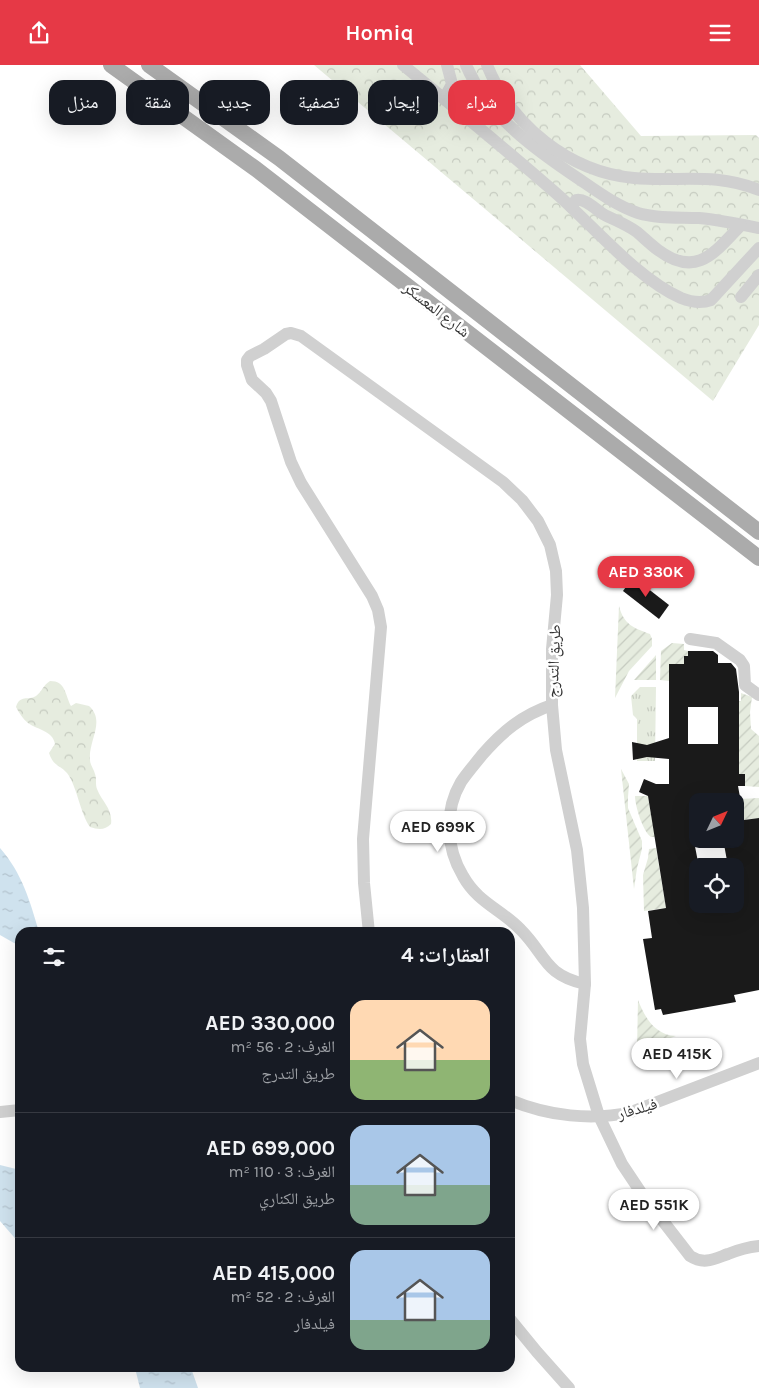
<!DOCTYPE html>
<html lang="ar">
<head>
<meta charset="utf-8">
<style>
	body { margin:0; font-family:Karla,"Noto Naskh Arabic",sans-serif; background:#242831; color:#f1f3f6; direction:rtl; height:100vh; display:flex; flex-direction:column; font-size:19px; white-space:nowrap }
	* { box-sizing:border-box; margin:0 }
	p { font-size:16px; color:#9ea1a6 }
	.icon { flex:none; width:28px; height:28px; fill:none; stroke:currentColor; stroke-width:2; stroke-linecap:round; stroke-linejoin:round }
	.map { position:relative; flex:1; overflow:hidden; direction:ltr }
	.panel { position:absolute; left:15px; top:862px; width:500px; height:445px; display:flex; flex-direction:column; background:#171b24; border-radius:15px; box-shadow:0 5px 20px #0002; direction:rtl }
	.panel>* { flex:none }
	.top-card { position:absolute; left:15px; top:15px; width:500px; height:45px; direction:rtl; display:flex; gap:10px }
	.needle { width:32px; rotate:47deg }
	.controls { position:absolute; left:689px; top:728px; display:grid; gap:10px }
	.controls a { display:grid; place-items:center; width:55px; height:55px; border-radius:10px; background:#171b24; box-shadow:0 5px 20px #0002; font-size:25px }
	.price { position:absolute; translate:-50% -42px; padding:0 11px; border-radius:18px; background:#fff; color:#222; font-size:16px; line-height:32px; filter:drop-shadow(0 1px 2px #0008) }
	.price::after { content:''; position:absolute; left:50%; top:30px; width:15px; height:11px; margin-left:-8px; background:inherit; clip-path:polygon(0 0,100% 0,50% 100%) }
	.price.on { background:#e63946; color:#fff }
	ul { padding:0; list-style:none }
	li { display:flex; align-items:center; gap:15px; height:125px; padding:0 25px }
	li+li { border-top:1px solid #363941 }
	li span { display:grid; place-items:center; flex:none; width:140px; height:100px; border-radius:15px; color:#555 }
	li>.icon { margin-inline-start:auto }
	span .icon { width:60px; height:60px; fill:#fffc; stroke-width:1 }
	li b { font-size:21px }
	h2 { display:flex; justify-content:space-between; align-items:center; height:60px; padding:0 25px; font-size:21px }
	.pill { padding:0 18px; border-radius:15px; background:#171b24; box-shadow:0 5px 20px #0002; font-size:18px; line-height:45px }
	.pill.on { background:#e63946; color:#fff }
	header { display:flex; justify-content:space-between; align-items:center; height:65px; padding:0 25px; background:#e63946; color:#fff; font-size:22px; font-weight:600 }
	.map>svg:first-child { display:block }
	.grass { fill:url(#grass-tufts) }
	.forest { fill:url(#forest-crowns) }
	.garden { fill:url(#garden-furrows) }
	.water { fill:url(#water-ripples) }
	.building { fill:#1a1a1a; fill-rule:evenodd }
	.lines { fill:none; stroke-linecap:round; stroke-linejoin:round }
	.minor { stroke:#d0d0d0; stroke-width:12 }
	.major { stroke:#ababab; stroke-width:16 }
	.labels { text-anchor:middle; stroke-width:5; stroke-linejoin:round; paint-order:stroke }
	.street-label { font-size:16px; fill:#333; stroke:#fff }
</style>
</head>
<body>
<header><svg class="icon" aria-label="menu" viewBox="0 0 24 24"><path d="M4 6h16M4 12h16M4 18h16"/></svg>Homiq<svg class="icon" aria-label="share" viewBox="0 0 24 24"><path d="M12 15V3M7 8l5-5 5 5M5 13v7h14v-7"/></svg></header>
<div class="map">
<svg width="759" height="1323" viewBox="0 0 759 1323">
	<defs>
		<pattern id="grass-tufts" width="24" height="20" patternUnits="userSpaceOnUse" patternTransform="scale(1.25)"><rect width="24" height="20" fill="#e6ecdf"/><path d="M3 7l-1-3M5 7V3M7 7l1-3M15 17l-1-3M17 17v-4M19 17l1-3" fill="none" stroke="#c6cbc0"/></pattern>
		<pattern id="forest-crowns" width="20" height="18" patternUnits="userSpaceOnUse" patternTransform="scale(1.25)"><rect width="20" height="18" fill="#e6ecdf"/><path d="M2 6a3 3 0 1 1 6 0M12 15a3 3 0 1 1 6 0" fill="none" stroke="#c6cbc0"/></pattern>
		<pattern id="garden-furrows" width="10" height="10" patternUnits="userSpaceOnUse" patternTransform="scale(1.25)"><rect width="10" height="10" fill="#e6ecdf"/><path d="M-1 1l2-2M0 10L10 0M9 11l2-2" fill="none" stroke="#c6cbc0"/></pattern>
		<pattern id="water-ripples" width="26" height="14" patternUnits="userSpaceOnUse" patternTransform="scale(1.25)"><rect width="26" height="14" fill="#cfe2ee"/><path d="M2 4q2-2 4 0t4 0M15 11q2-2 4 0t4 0" fill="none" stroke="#b2c2cd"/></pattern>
	</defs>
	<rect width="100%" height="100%" fill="#fff"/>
	<path class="grass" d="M640,622H656L655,696H637V654L633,650L631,631Z"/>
	<g class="forest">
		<path d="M314,0H580L641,71L756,70L759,73V260L713,336Z"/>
		<path d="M50,616C66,616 65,630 71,641L76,638L89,641C106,656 88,676 90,695C90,700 94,704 95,709C97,714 95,719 97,724C102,737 113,744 111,759C105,765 99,765 90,762C80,748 77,721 67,708C60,700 53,701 49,688L55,679C53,666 38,665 28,658C23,654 19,648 16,642C20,629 28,636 36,631C42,627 43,620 50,616Z"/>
	</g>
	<g class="garden">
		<path d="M619,541C624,560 634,563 650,569L652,574V581L629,606L615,633Z"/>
		<path d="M672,578L684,579V585L688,586V591H684V599H669V616L660,615L661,586Z"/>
		<path d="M656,590V615H634Z"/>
		<path d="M741,628L752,632L750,647L751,664L759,671V722L745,721V710L739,709V636H741Z"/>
		<path d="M621,704L629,719L628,732V743L642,776V784L637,803L634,824Z"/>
		<path d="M635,731H648L655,772H651C643,767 635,741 635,731Z"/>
		<path d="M759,733V753L744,755L740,734Z"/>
		<path d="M656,783L666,843L644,846L643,810L648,793L649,784Z"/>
		<path d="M638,935C645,953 655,970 676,971L637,985Z"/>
	</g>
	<g class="water">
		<path d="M0,783C22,808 30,836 39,867L20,868V880L14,878L0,870Z"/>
		<path d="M0,1100L20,1105V1179L0,1156Z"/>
		<path d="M135,1303H191L198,1323H140Z"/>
	</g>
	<g class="building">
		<path d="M633,512L669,540L659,554L623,526Z"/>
		<path d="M688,586H713L718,590V598H731L736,604L739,627V709H745V721H738L744,755L759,753V925L734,930L736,937L663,950L661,944L655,945L643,874L652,873L648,846L666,843L648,731L639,727L644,714L656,719H669V694L647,692L633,695L632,677L647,680L669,673V599H684V591H688ZM688,642H718V679H688ZM698,736H735V774H723L728,801H735V839H698V797L692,766L698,765Z"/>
	</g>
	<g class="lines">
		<g class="minor">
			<path d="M403,0C455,43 508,86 558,130C594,162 638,214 681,233C691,237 700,239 711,235L759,183"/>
			<path d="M466,0C488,51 534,84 579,114C598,127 617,141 638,148C658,154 679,152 699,153C719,155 739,159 759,163"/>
			<path d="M487,0C511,60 569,107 634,113C680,117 714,107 759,125"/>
			<path d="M444,34L452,19L447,0"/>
			<path d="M571,142L576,135C585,133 595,144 603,149C614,155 626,159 637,167C644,173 650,179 658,185C697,214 715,187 741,160"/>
			<path d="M741,232L759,210"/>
			<path d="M690,574L716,578L740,595L744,601L745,620L759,630"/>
			<path d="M552,640C522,650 502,667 482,690C475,699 467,708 461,717C444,746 446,783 463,811C478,838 501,844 521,865C546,890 544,910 585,919"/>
			<path d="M369,868L364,818L363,774L381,562L378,545L372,531L301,418L291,397L271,336L266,328L252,315L247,300V295L250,291L264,284L286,269L291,268L301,271L503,417L522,435L538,456L550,480L556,506L557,530L552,584V640L556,685L577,785L583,843L585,919L580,974L583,999L599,1051L622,1099L642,1129L690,1191C704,1200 714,1194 728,1189C738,1185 749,1182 759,1181"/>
			<path d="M510,1035C548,1051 592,1056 631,1047L759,998"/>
			<path d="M0,1047L20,1045"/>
			<path d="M510,1254L537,1287L569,1323"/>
		</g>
		<g class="major">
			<path d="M111,0L256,104L759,493"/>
			<path d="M149,0L279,93L759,467"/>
		</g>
	</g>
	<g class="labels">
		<g class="street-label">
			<text transform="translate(437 244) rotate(38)" y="6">شارع المعسكر</text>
			<text transform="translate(553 596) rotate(-88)" y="6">طريق التدرج</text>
			<text transform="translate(637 1043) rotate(-16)" y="6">فيلدفار</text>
		</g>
	</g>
</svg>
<div class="controls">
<a><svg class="needle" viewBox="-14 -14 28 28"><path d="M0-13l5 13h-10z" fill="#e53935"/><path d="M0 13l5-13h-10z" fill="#9ea1a6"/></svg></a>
<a><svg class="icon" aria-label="locate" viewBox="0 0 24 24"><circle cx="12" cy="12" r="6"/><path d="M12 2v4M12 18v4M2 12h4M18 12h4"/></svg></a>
</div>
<b class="price on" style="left:646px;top:533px">AED 330K</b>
<b class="price" style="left:438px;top:788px">AED 699K</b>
<b class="price" style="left:677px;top:1015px">AED 415K</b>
<b class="price" style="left:654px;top:1166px">AED 551K</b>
<div class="top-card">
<a class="pill on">شراء</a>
<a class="pill">إيجار</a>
<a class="pill">تصفية</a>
<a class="pill">جديد</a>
<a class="pill">شقة</a>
<a class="pill">منزل</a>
</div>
<section class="panel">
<h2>العقارات: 4<svg class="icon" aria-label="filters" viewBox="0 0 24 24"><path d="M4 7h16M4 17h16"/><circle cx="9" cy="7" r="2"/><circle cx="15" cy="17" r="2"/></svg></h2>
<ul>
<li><span style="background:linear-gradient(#ffd9b3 60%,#8fb573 0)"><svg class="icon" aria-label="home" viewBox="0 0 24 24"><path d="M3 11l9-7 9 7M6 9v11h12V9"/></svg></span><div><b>AED 330,000</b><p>الغرف: 2 · 56 m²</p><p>طريق التدرج</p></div></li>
<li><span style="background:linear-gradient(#a9c7e8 60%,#7fa58c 0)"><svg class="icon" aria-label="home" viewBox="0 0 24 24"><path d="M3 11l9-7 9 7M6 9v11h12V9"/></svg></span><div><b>AED 699,000</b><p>الغرف: 3 · 110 m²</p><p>طريق الكناري</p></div></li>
<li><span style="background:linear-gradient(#a9c7e8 70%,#7fa58c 0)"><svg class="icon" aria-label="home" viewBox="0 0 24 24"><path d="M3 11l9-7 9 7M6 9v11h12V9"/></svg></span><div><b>AED 415,000</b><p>الغرف: 2 · 52 m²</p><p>فيلدفار</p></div></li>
</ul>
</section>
</div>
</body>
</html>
